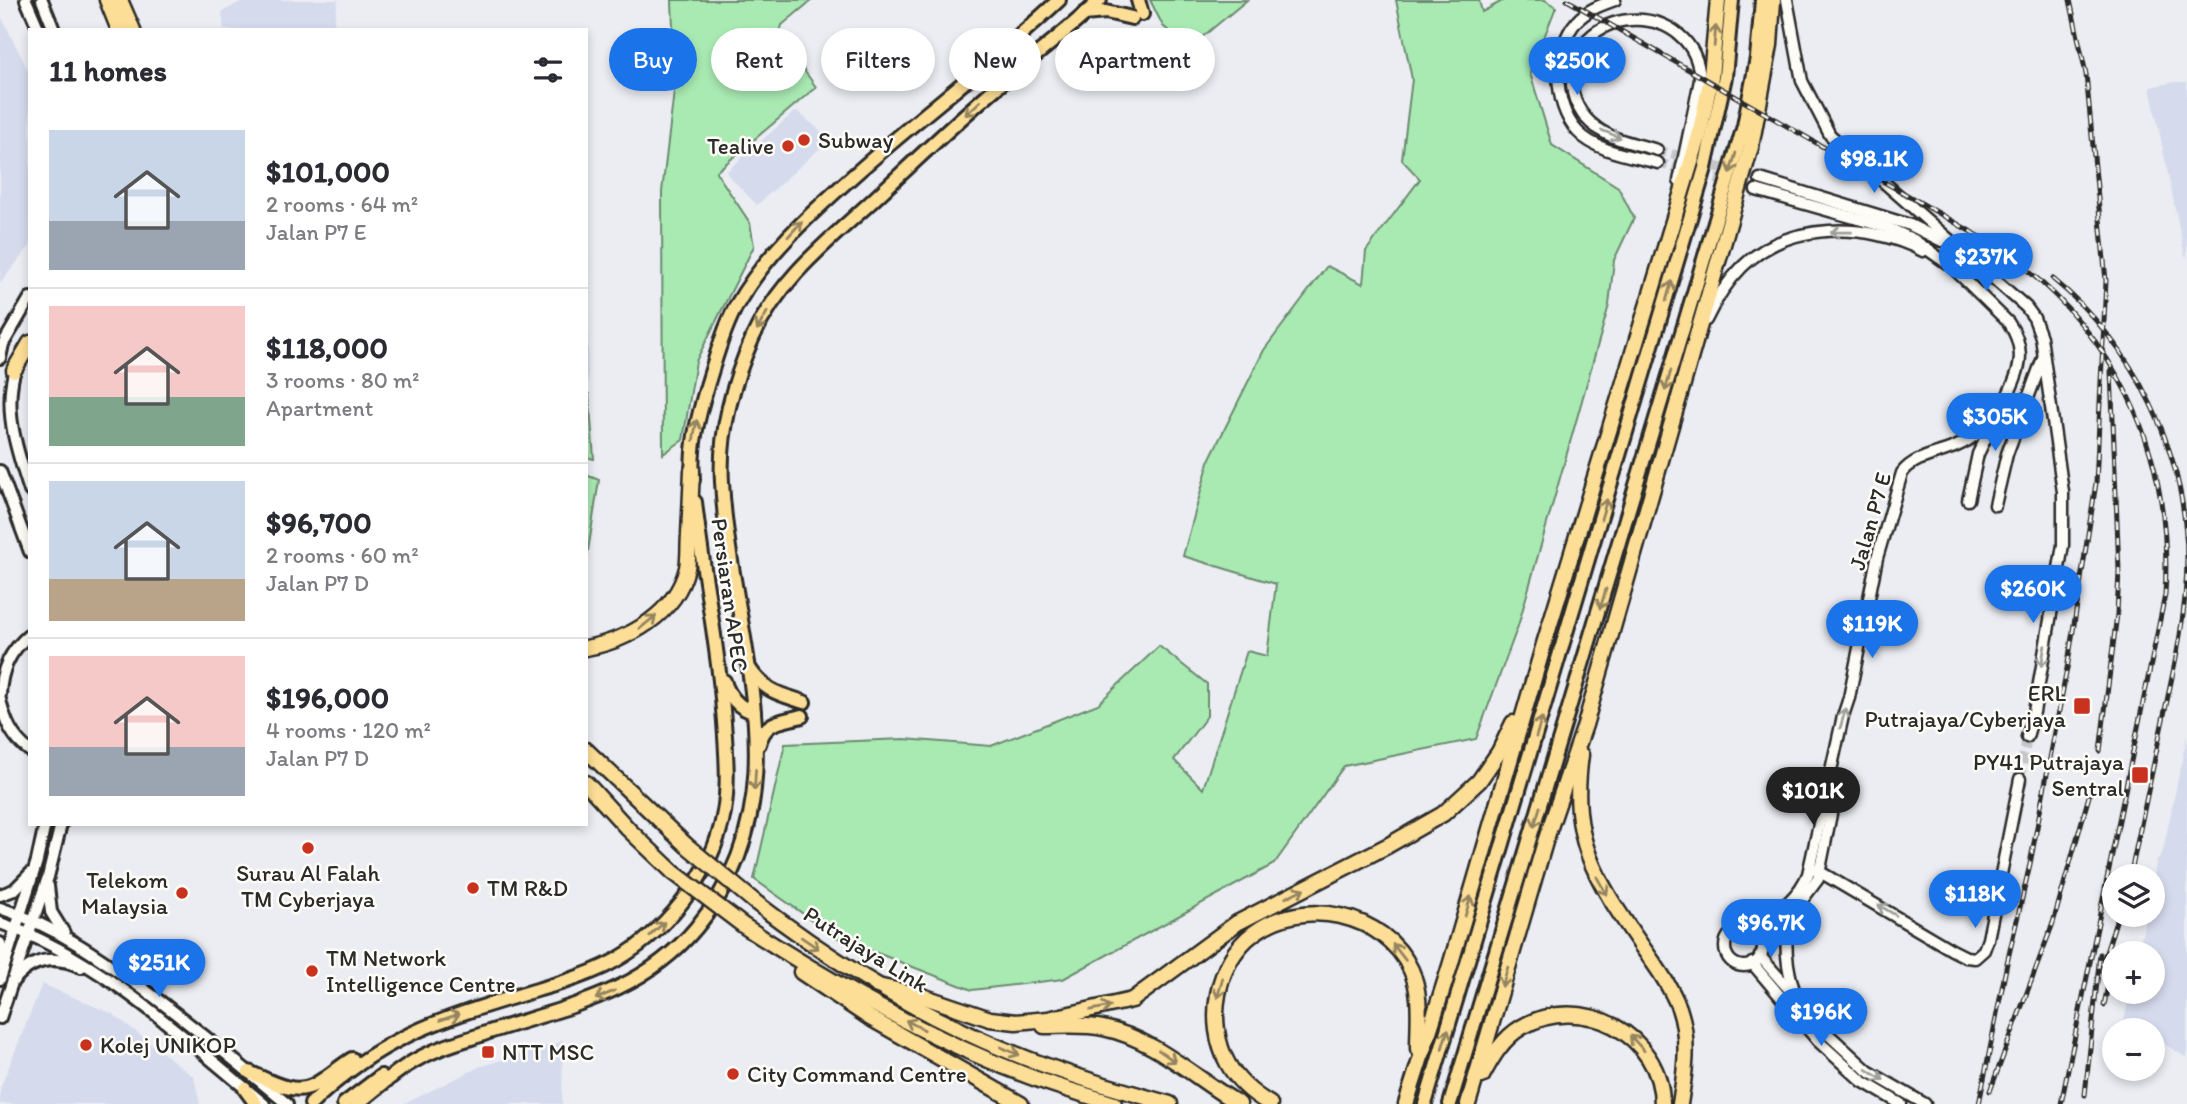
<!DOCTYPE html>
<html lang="en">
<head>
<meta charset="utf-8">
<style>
	body { margin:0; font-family:Itim,sans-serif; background:#f7f7f7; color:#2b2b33; height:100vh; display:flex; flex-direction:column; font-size:26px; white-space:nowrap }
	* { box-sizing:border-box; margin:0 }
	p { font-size:23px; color:#7c7c81 }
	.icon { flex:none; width:38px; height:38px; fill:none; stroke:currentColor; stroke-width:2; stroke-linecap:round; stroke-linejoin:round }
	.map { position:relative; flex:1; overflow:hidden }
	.sheet { position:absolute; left:28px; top:28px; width:560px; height:798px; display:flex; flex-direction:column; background:#fff; border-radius:0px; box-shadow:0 4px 10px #0003 }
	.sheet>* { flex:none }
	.top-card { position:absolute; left:609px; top:28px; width:665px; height:63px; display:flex; gap:14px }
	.buttons { position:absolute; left:2102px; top:864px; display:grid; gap:14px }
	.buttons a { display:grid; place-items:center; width:63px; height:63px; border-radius:50%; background:#fff; box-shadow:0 4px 10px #0003; font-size:35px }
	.price { position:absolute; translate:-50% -60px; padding:0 16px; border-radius:24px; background:#1a73e8; color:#fff; font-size:23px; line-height:46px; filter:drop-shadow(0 2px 4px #0008) }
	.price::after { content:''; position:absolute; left:50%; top:42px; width:21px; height:16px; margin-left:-10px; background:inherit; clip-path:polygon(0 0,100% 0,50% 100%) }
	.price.active { background:#222; color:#fff }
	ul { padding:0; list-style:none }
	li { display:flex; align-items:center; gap:21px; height:175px; padding:0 21px }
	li+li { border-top:2px solid #e1e1e2 }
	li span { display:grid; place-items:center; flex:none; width:196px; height:140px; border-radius:0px; color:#555 }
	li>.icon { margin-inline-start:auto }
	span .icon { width:84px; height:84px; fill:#fffc; stroke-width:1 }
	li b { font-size:30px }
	h2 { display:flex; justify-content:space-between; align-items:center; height:84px; padding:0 21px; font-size:30px }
	.pill { padding:0 24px; border-radius:32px; background:#fff; box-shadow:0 4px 10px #0003; font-size:24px; line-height:63px }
	.pill.active { background:#1a73e8; color:#fff }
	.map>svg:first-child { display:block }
	.built { fill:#d5dbed }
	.green { fill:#a9eab3; stroke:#6a8a6f; stroke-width:2 }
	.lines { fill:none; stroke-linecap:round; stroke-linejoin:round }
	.tertiary-tunnel { stroke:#c5c6ca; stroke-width:10; stroke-dasharray:10 5; stroke-linecap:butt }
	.tertiary-casing { stroke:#2b2b2b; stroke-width:15 }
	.secondary-casing { stroke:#2b2b2b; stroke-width:16 }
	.primary-casing { stroke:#2b2b2b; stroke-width:18 }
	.trunk-casing { stroke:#2b2b2b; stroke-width:18 }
	.motorway-casing { stroke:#2b2b2b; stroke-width:19 }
	.tertiary { stroke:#fdfcf7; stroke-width:10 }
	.secondary { stroke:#fdfcf7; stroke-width:10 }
	.primary { stroke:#fdde96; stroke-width:12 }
	.trunk { stroke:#fdde96; stroke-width:12 }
	.motorway { stroke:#fdde96; stroke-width:14 }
	.rail-casing { stroke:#2b2b2b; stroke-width:5 }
	.rail { stroke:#fdfcf7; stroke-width:2.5; stroke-dasharray:8; stroke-linecap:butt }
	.motorway-bridge-casing { stroke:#2b2b2b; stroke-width:19; stroke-linecap:butt }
	.motorway-bridge { stroke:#fdde96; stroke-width:14 }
	.oneway { stroke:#948460 }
	.oneway2 { stroke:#9e9e9b }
	.poi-dot { fill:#c8321e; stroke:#fdfcf7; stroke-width:2.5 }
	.labels { text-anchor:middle; stroke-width:5; stroke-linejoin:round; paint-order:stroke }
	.poi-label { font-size:23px; fill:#2b2b2b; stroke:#fdfcf7; text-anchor:start }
	.street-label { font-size:23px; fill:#2b2b2b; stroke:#fdfcf7 }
</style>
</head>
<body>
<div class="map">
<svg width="2187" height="1104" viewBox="0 0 2187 1104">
	<rect width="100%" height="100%" fill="#ebedf2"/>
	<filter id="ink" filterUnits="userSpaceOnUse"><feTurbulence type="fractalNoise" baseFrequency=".0143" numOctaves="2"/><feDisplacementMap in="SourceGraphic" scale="14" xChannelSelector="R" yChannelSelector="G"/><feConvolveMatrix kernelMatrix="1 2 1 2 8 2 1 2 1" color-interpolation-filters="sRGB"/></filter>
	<g filter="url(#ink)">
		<g class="built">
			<path d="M244,0H338L333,30H224L222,12Z"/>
			<path d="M0,14L30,74V246L0,283Z"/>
			<path d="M2175,82H2187V256H2185L2150,87Z"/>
			<path d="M798,112L830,139L757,205L727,174L728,170L793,113Z"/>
			<path d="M586,226H589L588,381H586Z"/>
			<path d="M2187,736V1058L2153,1037L2152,1031H2141L2124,1021L2130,992H2152V954H2138L2146,915H2152L2153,882L2156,863L2163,851Z"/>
			<path d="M42,984L113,1014L194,1077L200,1104H0V1089Z"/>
			<path d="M563,1041L562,1104H404L479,1067Z"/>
		</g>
		<g class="green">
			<path d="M672,0H812L782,25L777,44L798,62L816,87L716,172L750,223L754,246L696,361L683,440L663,454L662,192L675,83Z"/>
			<path d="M1150,0H1247L1189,48L1163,26Z"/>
			<path d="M1396,0H1479L1482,12L1504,0H1545L1556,7L1530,73L1552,145L1618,187L1634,218L1614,260L1609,305L1518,626L1476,739L1344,766L1274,864L1063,979L972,990L836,937L754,879L785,744L904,739L991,746L1098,704L1159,646L1207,684V716L1174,760L1203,789L1247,651L1267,656L1276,584L1183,556L1210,458L1264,350L1327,266L1363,284L1366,251L1420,179L1402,160L1412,79Z"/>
			<path d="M586,394H589L594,459L586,457Z"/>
			<path d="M586,475L599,480L586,564Z"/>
		</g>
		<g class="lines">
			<g class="tertiary-tunnel">
				<path d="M1657,150L1760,179"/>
				<path d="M1658,163L1756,190"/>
				<path d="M2020,779L2027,737"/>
			</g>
			<defs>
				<g id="tertiary">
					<path d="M1615,0C1601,5 1587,10 1577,21C1552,49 1552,104 1578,132C1597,152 1632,156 1658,163"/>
					<path d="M1787,0L1802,81L1830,135L2026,307L2034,318L2041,337L2063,492V545L2034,712L2027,737"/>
					<path d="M1657,150C1637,144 1613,140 1597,128C1580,116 1571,98 1572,78C1576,0 1697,0 1700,80L1679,181"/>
					<path d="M1760,179L1910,225L1942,241"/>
					<path d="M1756,190L1886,227L1914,240L1951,266L2008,322C2029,351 2019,375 2003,404"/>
					<path d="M1706,320C1715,301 1726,283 1742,267C1788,221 1868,222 1923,251"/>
					<path d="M1968,500L1978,454L1993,423"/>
					<path d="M1995,505L2007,454L2043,358"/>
					<path d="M1810,866L1952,950L1966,957L1975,958L1984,950L1988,939L2020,779"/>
					<path d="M1789,915C1784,942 1786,967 1795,993"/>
					<circle cx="1744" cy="947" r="19"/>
					<path d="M1754,931C1774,914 1798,899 1808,874L1843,716L1849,698L1877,558L1902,473C1915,455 1943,454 1961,444C1981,434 1993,419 2005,401"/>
					<path d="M1761,939L1803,899L1818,879L1836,789L1827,787"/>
					<path d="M1760,956L1829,1035L1868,1071L1925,1104"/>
					<path d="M1752,963L1818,1041L1862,1081L1901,1104"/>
				</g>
				<g id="secondary">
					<path d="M26,0L39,30"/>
					<path d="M42,0L54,30"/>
					<path d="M0,358L3,344L30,298"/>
					<path d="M16,366C2,408 17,451 30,491"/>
					<path d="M0,471L30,552"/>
					<path d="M0,695C1,669 10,651 30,634"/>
					<path d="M0,700C5,721 12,738 30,751"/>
					<path d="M48,886L51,912L64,933"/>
					<path d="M0,895L14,890L31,873"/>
					<path d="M0,908C58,927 104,960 153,996C199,1031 243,1067 287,1104"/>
					<path d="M0,923C99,957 184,1038 264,1104"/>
					<path d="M0,943L3,961"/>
					<path d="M0,979L37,861L45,824"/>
					<path d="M14,980C33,958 56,955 81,967"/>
					<path d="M0,1018L48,877L61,824"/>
				</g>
				<g id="primary">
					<path d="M1138,0L1142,14"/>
					<path d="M1084,14L1106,12L1132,18"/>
					<path d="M693,480C690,447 698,417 707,386C715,360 723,331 736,306C765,255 809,215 853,176C920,116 993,62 1059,0"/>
					<path d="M749,668C765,692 779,694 804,702"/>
					<path d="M724,681C728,695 739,709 754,712"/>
					<path d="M759,744C765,720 781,722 802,716"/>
					<path d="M249,1072C268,1080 293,1096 314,1085C327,1078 339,1067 352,1059"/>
					<path d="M245,1089L256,1104"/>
					<path d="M311,1104C382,1034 448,1017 540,989C562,983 584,976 605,966C662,938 713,876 724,812C729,782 726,752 724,722C719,648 703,576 695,502"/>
					<path d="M344,1104L381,1076"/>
					<path d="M357,1104C380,1086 402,1065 430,1053C448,1044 467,1040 486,1033C564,1007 640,995 696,928C808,794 730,634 722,482C719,433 733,381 753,337C778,281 826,243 870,203C912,164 953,124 997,87C1031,58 1068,31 1100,0"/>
				</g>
				<g id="trunk">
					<path d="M1425,1104L1705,168L1725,77L1732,0"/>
					<path d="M1450,1104L1744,126L1757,58L1762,0"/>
				</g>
				<g id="motorway">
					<path d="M107,0L119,30"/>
					<path d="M120,0L133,30"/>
					<path d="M14,370L30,343"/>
					<path d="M586,648C629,640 676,614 687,568C689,557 688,546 689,535C690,513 691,491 692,470"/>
					<path d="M586,750L686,845"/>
					<path d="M1581,755C1569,842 1596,879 1643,948C1656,966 1671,987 1679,1008C1690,1039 1685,1072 1680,1104"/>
					<path d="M586,783L628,829L673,872"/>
					<path d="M755,902C835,963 920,1016 1013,1053C1064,1074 1117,1089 1170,1104"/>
					<path d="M744,926C832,983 924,1036 1023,1074C1053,1086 1084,1094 1114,1104"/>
					<path d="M801,972L870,1018L1021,1104"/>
					<path d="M877,986L916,994L990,1019L1016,1022L1048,1019L1132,1000L1237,923L1387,846L1443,814L1479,781L1499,752L1513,723"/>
					<path d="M1044,1026C1063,1026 1084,1024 1103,1028C1156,1039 1194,1078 1239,1104"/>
					<path d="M1482,1076C1492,1057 1503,1038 1522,1027C1581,992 1662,1034 1662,1104"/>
					<path d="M1270,1104C1253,1094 1238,1082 1228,1064C1205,1023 1216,961 1254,933C1303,896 1385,913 1411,970C1422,994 1418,1023 1418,1049"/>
					<path d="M1406,1104L1450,966L1544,644L1699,136L1711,77L1718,0"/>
					<path d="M1468,1104L1545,842L1585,725L1751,147L1770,45L1773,0"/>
				</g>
			</defs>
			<use href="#tertiary" class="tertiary-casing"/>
			<use href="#secondary" class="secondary-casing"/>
			<use href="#primary" class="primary-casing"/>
			<use href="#trunk" class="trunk-casing"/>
			<use href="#motorway" class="motorway-casing"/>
			<use href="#tertiary" class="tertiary"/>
			<use href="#secondary" class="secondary"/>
			<use href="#primary" class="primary"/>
			<use href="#trunk" class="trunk"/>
			<use href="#motorway" class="motorway"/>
			<defs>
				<g id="rail">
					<path d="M1567,0L1989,242C2113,324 2174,447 2165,595L2061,1104"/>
					<path d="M2053,279C2135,346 2186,451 2187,558C2187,609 2176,660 2165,710C2153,766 2142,821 2130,877"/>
					<path d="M2100,751L2117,614L2119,571L2111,371"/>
					<path d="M2102,965L2118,915"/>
					<path d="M2104,1005L2114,956"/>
					<path d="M1990,1091L2053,923L2091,789"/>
					<path d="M2085,1095L2100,954"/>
					<path d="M1979,1104L2007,963L2030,864L2068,663L2096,483L2106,281L2086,74L2070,0"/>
				</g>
			</defs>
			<use href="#rail" class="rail-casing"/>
			<use href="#rail" class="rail"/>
			<defs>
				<g id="motorway-bridge">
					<path d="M686,845L755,902"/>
					<path d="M673,872L744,926"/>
				</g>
			</defs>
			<use href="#motorway-bridge" class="motorway-bridge-casing"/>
			<use href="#motorway-bridge" class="motorway-bridge"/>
		</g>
		<defs><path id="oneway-shaft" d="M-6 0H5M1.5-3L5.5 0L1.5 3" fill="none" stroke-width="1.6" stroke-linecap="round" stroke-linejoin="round" transform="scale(1.75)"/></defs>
		<g class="oneway">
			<use href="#oneway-shaft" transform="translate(1715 36) rotate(-85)"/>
			<use href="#oneway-shaft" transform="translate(973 108) rotate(137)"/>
			<use href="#oneway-shaft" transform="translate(1733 163) rotate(106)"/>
			<use href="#oneway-shaft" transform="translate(795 229) rotate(-48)"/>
			<use href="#oneway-shaft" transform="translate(1669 291) rotate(-74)"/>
			<use href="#oneway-shaft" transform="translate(762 321) rotate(120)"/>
			<use href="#oneway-shaft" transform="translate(1668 381) rotate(106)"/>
			<use href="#oneway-shaft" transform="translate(695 430) rotate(-81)"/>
			<use href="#oneway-shaft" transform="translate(1604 509) rotate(-73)"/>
			<use href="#oneway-shaft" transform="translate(1603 599) rotate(107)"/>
			<use href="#oneway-shaft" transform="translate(648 622) rotate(-39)"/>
			<use href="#oneway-shaft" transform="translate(1539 727) rotate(-73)"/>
			<use href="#oneway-shaft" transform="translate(755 780) rotate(93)"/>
			<use href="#oneway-shaft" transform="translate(1537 817) rotate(107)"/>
			<use href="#oneway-shaft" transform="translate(1602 886) rotate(60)"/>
			<use href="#oneway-shaft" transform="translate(1295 893) rotate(-27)"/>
			<use href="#oneway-shaft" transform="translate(1468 906) rotate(-74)"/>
			<use href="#oneway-shaft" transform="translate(657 929) rotate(-44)"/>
			<use href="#oneway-shaft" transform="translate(810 943) rotate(34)"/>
			<use href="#oneway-shaft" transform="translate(1399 952) rotate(-128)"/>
			<use href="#oneway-shaft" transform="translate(1505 977) rotate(106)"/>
			<use href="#oneway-shaft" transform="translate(1220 988) rotate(105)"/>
			<use href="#oneway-shaft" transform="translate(605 995) rotate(157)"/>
			<use href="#oneway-shaft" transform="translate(1101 1008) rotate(-11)"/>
			<use href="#oneway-shaft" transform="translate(450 1017) rotate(-18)"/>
			<use href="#oneway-shaft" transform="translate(915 1025) rotate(-153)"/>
			<use href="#oneway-shaft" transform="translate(1445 1039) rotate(-73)"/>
			<use href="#oneway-shaft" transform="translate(1637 1043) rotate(-133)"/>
			<use href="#oneway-shaft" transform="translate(1010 1051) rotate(23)"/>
			<use href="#oneway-shaft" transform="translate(1167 1056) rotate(35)"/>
		</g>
		<g class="oneway2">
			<use href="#oneway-shaft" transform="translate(1611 134) rotate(22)"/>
			<use href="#oneway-shaft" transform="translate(1841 232) rotate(-179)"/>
			<use href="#oneway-shaft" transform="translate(2043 656) rotate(100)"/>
			<use href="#oneway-shaft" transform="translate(1843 718) rotate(-74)"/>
			<use href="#oneway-shaft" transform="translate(1887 910) rotate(-149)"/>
			<use href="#oneway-shaft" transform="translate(1875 1075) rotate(32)"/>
		</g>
	</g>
	<g class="poi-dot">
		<circle cx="804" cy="140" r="7"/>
		<circle cx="788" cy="146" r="7"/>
		<rect x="2073" y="697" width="18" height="18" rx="3.5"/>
		<rect x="2131" y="766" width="18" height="18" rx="3.5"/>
		<circle cx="308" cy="848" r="7"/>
		<circle cx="473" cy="888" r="7"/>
		<circle cx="182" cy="893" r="7"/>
		<circle cx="312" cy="971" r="7"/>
		<circle cx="86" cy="1045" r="7"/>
		<rect x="481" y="1045" width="14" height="14" rx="3.5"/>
		<circle cx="733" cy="1074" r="7"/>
	</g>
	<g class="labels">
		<g class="poi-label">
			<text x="818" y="148">Subway</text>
			<text x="774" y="154" text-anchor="end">Tealive</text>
			<text x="2066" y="701" text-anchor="end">ERL<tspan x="2066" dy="26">Putrajaya/Cyberjaya</tspan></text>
			<text x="2124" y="770" text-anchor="end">PY41 Putrajaya<tspan x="2124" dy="26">Sentral</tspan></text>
			<text x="308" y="881" text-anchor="middle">Surau Al Falah<tspan x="308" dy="26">TM Cyberjaya</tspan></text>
			<text x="168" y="888" text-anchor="end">Telekom<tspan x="168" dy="26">Malaysia</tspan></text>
			<text x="487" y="896">TM R&amp;D</text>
			<text x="326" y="966">TM Network<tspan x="326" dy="26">Intelligence Centre</tspan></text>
			<text x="100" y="1053">Kolej UNIKOP</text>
			<text x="502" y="1060">NTT MSC</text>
			<text x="747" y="1082">City Command Centre</text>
		</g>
		<g class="street-label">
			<text transform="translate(1870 521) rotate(-74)" y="8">Jalan P7 E</text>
			<text transform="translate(730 595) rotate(82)" y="8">Persiaran APEC</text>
			<text transform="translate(866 949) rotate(32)" y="8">Putrajaya Link</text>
		</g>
	</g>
</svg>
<div class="buttons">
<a><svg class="icon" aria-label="layers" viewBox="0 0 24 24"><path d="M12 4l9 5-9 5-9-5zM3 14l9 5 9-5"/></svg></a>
<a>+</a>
<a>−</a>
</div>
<b class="price" style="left:1577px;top:97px">$250K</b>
<b class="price" style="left:1874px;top:195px">$98.1K</b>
<b class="price" style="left:1986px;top:293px">$237K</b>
<b class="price" style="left:1995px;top:453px">$305K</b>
<b class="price" style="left:2033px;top:625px">$260K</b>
<b class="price" style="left:1872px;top:660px">$119K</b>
<b class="price active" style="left:1813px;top:827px">$101K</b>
<b class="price" style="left:1975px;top:930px">$118K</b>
<b class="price" style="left:1771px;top:959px">$96.7K</b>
<b class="price" style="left:159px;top:999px">$251K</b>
<b class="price" style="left:1821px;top:1048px">$196K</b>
<div class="top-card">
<a class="pill active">Buy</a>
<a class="pill">Rent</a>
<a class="pill">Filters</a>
<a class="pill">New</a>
<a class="pill">Apartment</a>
</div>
<section class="sheet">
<h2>11 homes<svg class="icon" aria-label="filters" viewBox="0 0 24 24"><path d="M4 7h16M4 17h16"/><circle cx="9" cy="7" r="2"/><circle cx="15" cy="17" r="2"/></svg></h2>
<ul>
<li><span style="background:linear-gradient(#c9d6e8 65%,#9aa5b1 0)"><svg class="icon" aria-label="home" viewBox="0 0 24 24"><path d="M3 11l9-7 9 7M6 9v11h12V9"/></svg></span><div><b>$101,000</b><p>2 rooms · 64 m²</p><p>Jalan P7 E</p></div></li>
<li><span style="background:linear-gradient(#f6c9c9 65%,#7fa58c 0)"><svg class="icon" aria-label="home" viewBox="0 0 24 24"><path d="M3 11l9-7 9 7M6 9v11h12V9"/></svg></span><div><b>$118,000</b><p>3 rooms · 80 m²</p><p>Apartment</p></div></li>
<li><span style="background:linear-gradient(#c9d6e8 70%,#b9a48a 0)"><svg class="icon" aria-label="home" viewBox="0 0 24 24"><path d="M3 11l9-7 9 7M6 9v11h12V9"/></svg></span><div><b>$96,700</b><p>2 rooms · 60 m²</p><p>Jalan P7 D</p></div></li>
<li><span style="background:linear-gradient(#f6c9c9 65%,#9aa5b1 0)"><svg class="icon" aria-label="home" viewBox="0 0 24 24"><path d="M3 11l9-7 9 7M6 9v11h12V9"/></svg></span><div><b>$196,000</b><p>4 rooms · 120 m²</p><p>Jalan P7 D</p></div></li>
</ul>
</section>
</div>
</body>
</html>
